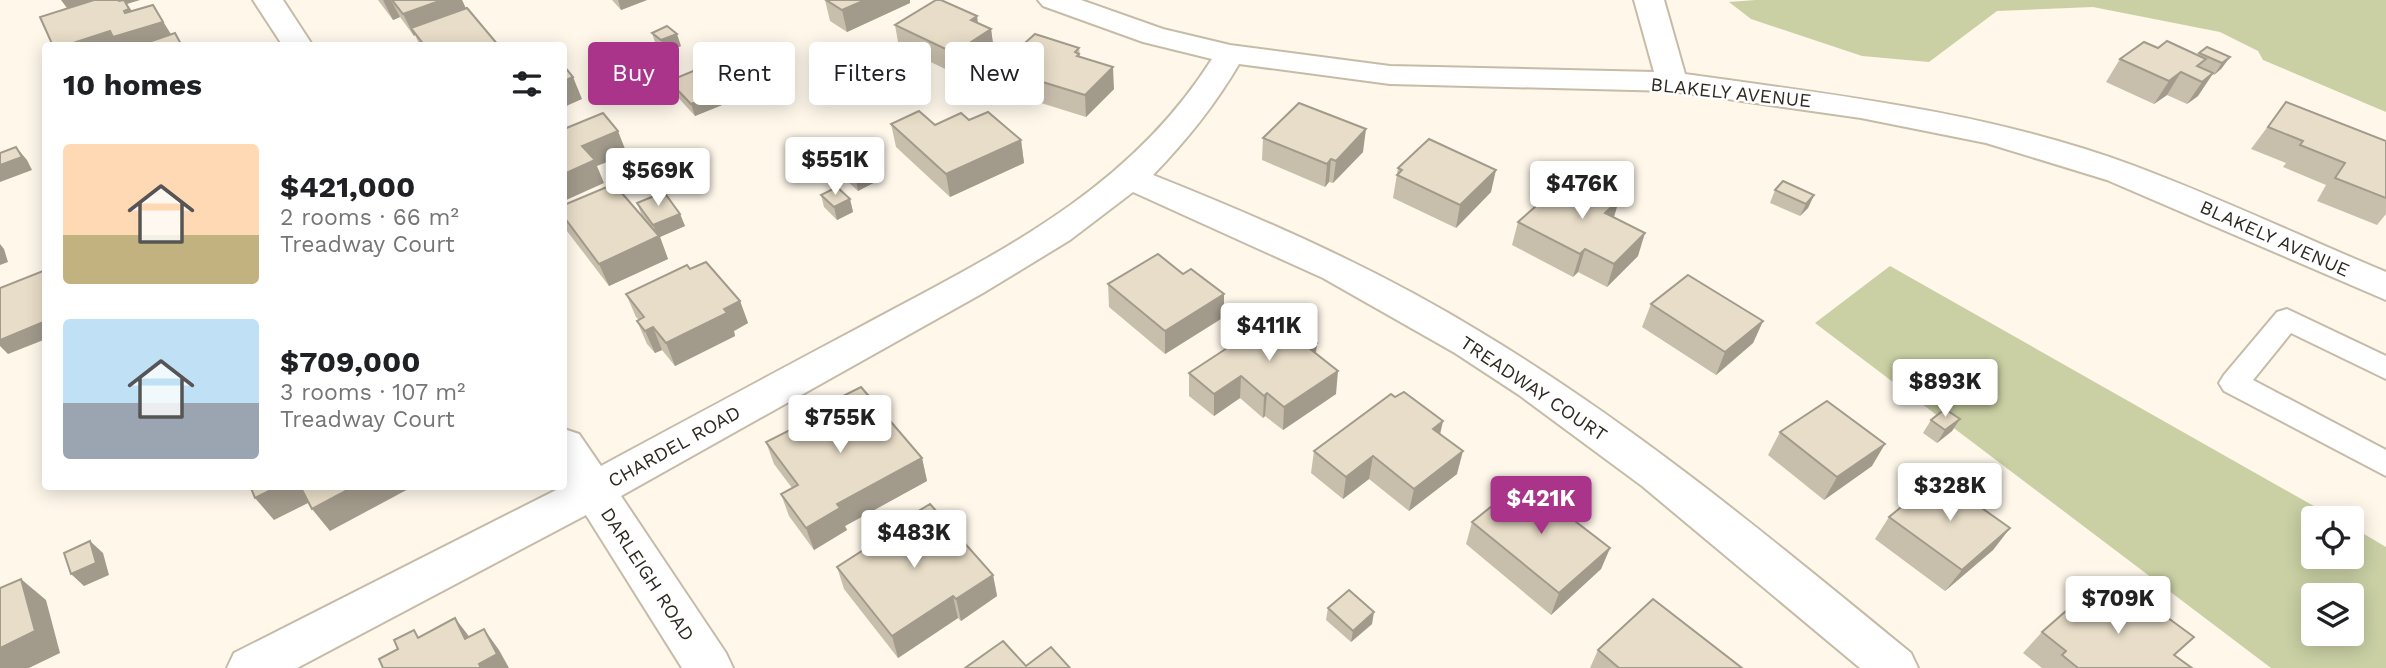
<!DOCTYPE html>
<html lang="en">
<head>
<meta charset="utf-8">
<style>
	body { margin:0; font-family:"Work Sans",sans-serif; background:#f2f2f2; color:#202124; height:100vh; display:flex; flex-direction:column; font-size:26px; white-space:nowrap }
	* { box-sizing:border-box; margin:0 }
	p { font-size:23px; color:#757577 }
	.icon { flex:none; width:38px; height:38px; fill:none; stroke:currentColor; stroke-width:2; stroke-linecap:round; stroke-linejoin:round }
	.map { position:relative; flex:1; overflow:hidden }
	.details { position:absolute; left:42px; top:42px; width:525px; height:448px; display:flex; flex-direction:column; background:#fff; border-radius:7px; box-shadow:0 4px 18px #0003 }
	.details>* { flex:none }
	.banner { position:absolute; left:588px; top:42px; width:665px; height:63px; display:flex; gap:14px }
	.buttons { position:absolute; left:2301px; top:506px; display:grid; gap:14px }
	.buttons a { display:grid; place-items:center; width:63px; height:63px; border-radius:7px; background:#fff; box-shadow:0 4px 18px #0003; font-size:35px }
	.price { position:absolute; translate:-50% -60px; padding:0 16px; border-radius:7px; background:#fff; color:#222; font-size:23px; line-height:46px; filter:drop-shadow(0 2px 4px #0008) }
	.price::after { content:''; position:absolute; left:50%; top:42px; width:21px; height:16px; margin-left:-10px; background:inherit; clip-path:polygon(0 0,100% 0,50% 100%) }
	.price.on { background:#ab348b; color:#fff }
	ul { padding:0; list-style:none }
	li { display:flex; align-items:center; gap:21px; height:175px; padding:0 21px }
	li span { display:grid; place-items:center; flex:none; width:196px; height:140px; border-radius:7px; color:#555 }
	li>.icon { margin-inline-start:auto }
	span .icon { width:84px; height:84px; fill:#fffc; stroke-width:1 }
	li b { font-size:30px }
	h2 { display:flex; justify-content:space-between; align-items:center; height:84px; padding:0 21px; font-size:30px }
	.chip { padding:0 24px; border-radius:7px; background:#fff; box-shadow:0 4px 18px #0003; font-size:24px; line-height:63px }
	.chip.on { background:#ab348b; color:#fff }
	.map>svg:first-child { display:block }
	.green { fill:#cad0a4; fill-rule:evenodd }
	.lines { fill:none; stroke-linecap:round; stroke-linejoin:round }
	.service-casing { stroke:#c6bba7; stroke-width:4 }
	.minor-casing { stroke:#c6bba7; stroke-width:4 }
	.service { fill:#fff; fill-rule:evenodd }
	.minor { fill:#fff; fill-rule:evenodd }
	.wall { fill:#c8beac }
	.shaded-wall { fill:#a29b8c }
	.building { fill:#e8ddc8; stroke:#a29b8c; stroke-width:2 }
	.labels { text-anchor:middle; stroke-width:5; stroke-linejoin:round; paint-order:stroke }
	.street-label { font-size:19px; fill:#2e2a22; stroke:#fff }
</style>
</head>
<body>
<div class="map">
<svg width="2386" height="668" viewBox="0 0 2386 668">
	<rect width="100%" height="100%" fill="#fef7ea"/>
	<g class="green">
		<path d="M1756,0H2386V112L2263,60L2258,51L2220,32L2093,7L1997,11L1929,62L1862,56L1751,19L1729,2Z"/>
		<path d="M1890,266L2335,518H2314V556H2352V527L2386,547V668H2271L1815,323ZM2314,595H2352V634H2314Z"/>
	</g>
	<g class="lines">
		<defs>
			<path id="service" d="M2287,309L2386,356V379L2291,333L2253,380L2386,450V476L2224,391L2219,383L2224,375L2277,312Z"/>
			<g id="minor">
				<path d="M253,0H283L313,46H283Z"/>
				<path d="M1038,0H1081L1163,29L1230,45L1390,66L1654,72L1634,0H1664L1685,74C1834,95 1990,112 2132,165C2218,197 2302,237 2386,272V300L2107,180L1986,143L1861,118L1672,91L1390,84L1239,64C1215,105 1186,141 1153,175C1266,220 1378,269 1482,333C1635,425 1773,540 1911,653L1918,668H1860L1642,486L1519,395L1455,353L1323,278L1133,192L1070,240L983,293L621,496L726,653L733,668H682L586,515L297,668H227L234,653L564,486L567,484L564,479V429L579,434L601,466C688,419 775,372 862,326C996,254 1128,192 1212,59L1143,42L1043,6Z"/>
			</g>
		</defs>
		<use href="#service" class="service-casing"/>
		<use href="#minor" class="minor-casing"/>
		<use href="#service" class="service"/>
		<use href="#minor" class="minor"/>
	</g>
	<g class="wall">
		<path d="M378,0H462L466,8L499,46H420L415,35L414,36L400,17L393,20Z"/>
		<path d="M612,0H647L621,10Z"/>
		<path d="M825,0H910V3L847,32L830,21Z"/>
		<path d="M977,16L978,23L991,29L994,51L958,75L899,47L895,25Z"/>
		<path d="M652,33L681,46L666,52L656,45Z"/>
		<path d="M1079,48L1080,56L1114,89L1086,117L999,90L997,68Z"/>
		<path d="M2158,48L2198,55L2199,53L2230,57L2221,69L2214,75L2213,74L2198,96L2187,104L2167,95L2154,104L2106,82L2120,59Z"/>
		<path d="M669,81L738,85L742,97L695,116L674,93Z"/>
		<path d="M2286,102L2386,141V214L2377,225L2317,201L2326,185L2283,167L2286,163L2251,149Z"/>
		<path d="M969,120L1021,140L1024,163L950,197L896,147L891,124L935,125Z"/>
		<path d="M1263,138L1363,152L1333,183L1329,182L1325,187L1262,160Z"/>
		<path d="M843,167L877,181L858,191L846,180Z"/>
		<path d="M1398,168L1491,192L1456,228L1393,198Z"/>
		<path d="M1775,190L1814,195L1808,208L1800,216L1770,203Z"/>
		<path d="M821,195L850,199L853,212L837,220L824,207Z"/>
		<path d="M1619,200L1614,217L1638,256L1607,287L1578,272L1573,277L1512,245L1518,222Z"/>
		<path d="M637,203L680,214L685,226L660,237L668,259L609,286L567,231L564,224V205L642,216Z"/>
		<path d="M690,269L740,301L748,323L734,331L735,336L675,366L662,350L655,353L647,344L637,321L639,320L636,317L626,294Z"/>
		<path d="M1183,274L1224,294V317L1165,354L1109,307L1108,284Z"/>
		<path d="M1651,304L1763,321L1753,343L1716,375L1642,327Z"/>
		<path d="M1317,343L1316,353L1336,394L1283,430L1265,416L1263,418L1240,398L1214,416L1189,396V373Z"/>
		<path d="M825,405L922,458L927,481L845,526L847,530L814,550L789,516L781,494L792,488L774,464L766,442L827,411Z"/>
		<path d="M1960,419L1952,431L1937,443L1923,433L1931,420Z"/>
		<path d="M1780,432L1872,466L1824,500L1768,455Z"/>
		<path d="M1440,434L1457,474L1409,511L1369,479L1343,499L1311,473L1314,451Z"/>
		<path d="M1889,517L2010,528L1993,550L1945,591L1875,539Z"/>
		<path d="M1472,522L1610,548L1601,569L1551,615L1466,544Z"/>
		<path d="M871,540L993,575L997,596L961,621L958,618L898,658L844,589L837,567L873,544Z"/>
		<path d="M1328,608L1372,624L1351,642L1326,620Z"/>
		<path d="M2042,632L2175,656L2192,668H2042L2023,653Z"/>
		<path d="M1598,650L1742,668H1590Z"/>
	</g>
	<g class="shaded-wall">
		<path d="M61,0H140L127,4L139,21L153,5L177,44L171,46H64L125,13L76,20Z"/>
		<path d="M383,0H391L400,17L393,20Z"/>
		<path d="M442,0H462L469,16L411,28L415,35L414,36L403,14Z"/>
		<path d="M618,0H647L621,10Z"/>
		<path d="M865,0H910V3L847,32L842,10Z"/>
		<path d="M977,16L979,37L991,29L994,51L958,75L954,53L971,20Z"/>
		<path d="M677,34L681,46L666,52L661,40Z"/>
		<path d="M2230,57L2221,69L2214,75L2222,63Z"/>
		<path d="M1113,67L1114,89L1086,117L1085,95Z"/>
		<path d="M2181,72L2167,95L2154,104L2169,81Z"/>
		<path d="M2213,73L2198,96L2187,104L2202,82Z"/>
		<path d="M573,77L582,99L564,107V81Z"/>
		<path d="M738,85L742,97L695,116L691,104Z"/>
		<path d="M1366,129L1363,152L1333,183L1336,161Z"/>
		<path d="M618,131L627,154L597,166L604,183L564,201V174L582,146Z"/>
		<path d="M1021,140L1024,163L950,197L946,174Z"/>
		<path d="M16,147L27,160L32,170L0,182V165Z"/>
		<path d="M1331,159L1329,182L1325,187L1327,164Z"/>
		<path d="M875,168L877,181L858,191L856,178Z"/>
		<path d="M1496,170L1491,192L1456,228L1460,205Z"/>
		<path d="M1814,195L1808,208L1800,216L1806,204Z"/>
		<path d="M850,199L853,212L837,220L834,207Z"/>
		<path d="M1619,200L1612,223L1605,213Z"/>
		<path d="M680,214L685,226L660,237L668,259L609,286L599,264L658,237L653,225Z"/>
		<path d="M1645,233L1638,256L1607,287L1614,264Z"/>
		<path d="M0,244L4,249L8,262L0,265Z"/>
		<path d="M1585,249L1578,272L1573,277L1580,254Z"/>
		<path d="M1224,294V317L1165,354V331Z"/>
		<path d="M740,301L748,323L734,331L735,336L675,366L666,343L724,309Z"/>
		<path d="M46,321V339L8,354L0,346V340Z"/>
		<path d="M1763,321L1753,343L1716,375L1725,352Z"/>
		<path d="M653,327L662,350L655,353L645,331Z"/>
		<path d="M1317,343L1314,366L1309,348Z"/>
		<path d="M1338,371L1336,394L1283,430L1284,407Z"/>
		<path d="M1241,376L1240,398L1214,416V394Z"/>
		<path d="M1267,393L1265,416L1263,418L1264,396Z"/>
		<path d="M1960,419L1952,431L1937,443L1945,430Z"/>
		<path d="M1443,421L1438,444L1433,429Z"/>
		<path d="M1885,444L1872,466L1824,500L1837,477Z"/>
		<path d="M1463,451L1457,474L1409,511L1414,489Z"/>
		<path d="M1373,456L1369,479L1343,499L1346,477Z"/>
		<path d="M922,458L927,481L845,526L847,530L814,550L806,528L837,504Z"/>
		<path d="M279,486H303L314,500L274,520L255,498Z"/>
		<path d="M355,486H414L330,531L312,509Z"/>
		<path d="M2010,528L1993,550L1945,591L1962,570Z"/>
		<path d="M90,541L103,553L109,575L84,586L71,574Z"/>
		<path d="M1610,548L1601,569L1551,615L1559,593Z"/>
		<path d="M993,575L997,596L961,621L956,599Z"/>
		<path d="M21,579L46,600L60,653L29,668H0V648Z"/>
		<path d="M953,596L958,618L898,658L892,636Z"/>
		<path d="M1374,612L1372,624L1351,642L1353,631Z"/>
		<path d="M455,618L471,639H465Z"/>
		<path d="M484,629L499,650L509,668H481L479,664Z"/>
	</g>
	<g class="building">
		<path d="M94,0H118L119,1L124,0L129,9L124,11L125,13L153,5L163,22L113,37L110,31L64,46H53L40,17Z"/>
		<path d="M392,0H442L403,14Z"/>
		<path d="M826,0H865L842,10Z"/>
		<path d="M936,0H941L977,16L971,20L991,29L954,53L895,25Z"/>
		<path d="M467,8L499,46H425L411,28Z"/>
		<path d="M667,26L677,34L661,40L652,33Z"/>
		<path d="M175,33L182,46H137Z"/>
		<path d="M1035,34L1079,48L1075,52L1079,54L1077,56L1113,67L1085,95L997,68Z"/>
		<path d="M2167,41L2206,59L2197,66L2213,73L2202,82L2181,72L2169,81L2120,59L2144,42L2158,48Z"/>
		<path d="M2207,47L2230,57L2222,63L2199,53Z"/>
		<path d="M715,62L738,85L691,104L669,81Z"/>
		<path d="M564,66L573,77L564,81Z"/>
		<path d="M2286,102L2386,141V198L2335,178L2345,163L2300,145L2303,141L2268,127Z"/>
		<path d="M1299,103L1366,129L1336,161L1331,159L1327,164L1263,138Z"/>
		<path d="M919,111L935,125L961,113L969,120L988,112L1021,140L946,174L891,124Z"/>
		<path d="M603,113L618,131L582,146L595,160L564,174V129Z"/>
		<path d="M1429,139L1496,170L1460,205L1397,175L1402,170L1398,168Z"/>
		<path d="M16,147L22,157L0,165V153Z"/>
		<path d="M861,158L875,168L856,178L843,167Z"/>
		<path d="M1570,176L1619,200L1605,213L1645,233L1614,264L1585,249L1580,254L1518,222Z"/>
		<path d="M1783,181L1814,195L1806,204L1775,190Z"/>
		<path d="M614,184L659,236L599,264L564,217V205Z"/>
		<path d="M837,187L850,199L834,207L821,195Z"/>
		<path d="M664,192L680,214L653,225L637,203Z"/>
		<path d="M1158,254L1183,274L1191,269L1224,294L1165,331L1108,284Z"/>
		<path d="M706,262L740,301L724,309L727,313L666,343L653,327L645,331L637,321L644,317L626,294L687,265L690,269Z"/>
		<path d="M43,271L46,277V321L0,340V288Z"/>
		<path d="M1688,275L1763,321L1725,352L1651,304Z"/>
		<path d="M1279,314L1317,343L1309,348L1338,371L1284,407L1267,393L1264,396L1241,376L1214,394L1189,373Z"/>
		<path d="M861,387L922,458L837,504L840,508L806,528L781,494L798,485L766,442L830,410L825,405Z"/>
		<path d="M1404,392L1443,421L1433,429L1463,451L1414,489L1373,456L1346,477L1314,451L1391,394L1395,397Z"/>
		<path d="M1827,401L1885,444L1837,477L1780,432Z"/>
		<path d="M1945,409L1960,419L1945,430L1931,420Z"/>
		<path d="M1938,477L2010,528L1962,570L1889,517Z"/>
		<path d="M1523,481L1610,548L1559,593L1472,522Z"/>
		<path d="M250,486H279L255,498Z"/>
		<path d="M300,486H355L312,509Z"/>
		<path d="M930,504L993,575L956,599L953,596L892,636L837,567L874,543L871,540Z"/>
		<path d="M90,541L96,563L71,574L64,553Z"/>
		<path d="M21,579L35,631L0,648V588Z"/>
		<path d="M2091,589L2127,616L2145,601L2194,637L2174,655L2192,668H2078L2062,655L2066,651L2042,632Z"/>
		<path d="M1349,590L1374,612L1353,631L1328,608Z"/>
		<path d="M1653,599L1742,668H1619L1598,650Z"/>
		<path d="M455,618L465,639L484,629L497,654L479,664L481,668H383L379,659L398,649L394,640L414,630L418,638Z"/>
		<path d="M1003,641L1026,666L1051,647L1070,668H965Z"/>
	</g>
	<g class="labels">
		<g class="street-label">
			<text transform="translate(1731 92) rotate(6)" y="7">BLAKELY AVENUE</text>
			<text transform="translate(2275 238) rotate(24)" y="7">BLAKELY AVENUE</text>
			<text transform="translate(1534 388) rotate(34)" y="7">TREADWAY COURT</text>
			<text transform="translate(674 446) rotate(-29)" y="7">CHARDEL ROAD</text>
			<text transform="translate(648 574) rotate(57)" y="7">DARLEIGH ROAD</text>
		</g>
	</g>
</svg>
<div class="buttons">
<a><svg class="icon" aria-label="locate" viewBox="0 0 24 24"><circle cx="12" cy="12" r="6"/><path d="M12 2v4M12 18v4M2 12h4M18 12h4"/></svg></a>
<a><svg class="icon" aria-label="layers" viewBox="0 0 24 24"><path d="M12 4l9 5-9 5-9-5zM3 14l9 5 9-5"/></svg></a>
</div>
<b class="price" style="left:835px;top:197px">$551K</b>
<b class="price" style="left:658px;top:208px">$569K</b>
<b class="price" style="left:1582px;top:221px">$476K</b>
<b class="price" style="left:1269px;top:363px">$411K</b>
<b class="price" style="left:1945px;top:419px">$893K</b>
<b class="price" style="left:840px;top:455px">$755K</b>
<b class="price" style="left:1950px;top:523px">$328K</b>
<b class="price on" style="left:1541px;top:536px">$421K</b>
<b class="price" style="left:914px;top:570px">$483K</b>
<b class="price" style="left:2118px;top:636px">$709K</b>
<div class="banner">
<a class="chip on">Buy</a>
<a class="chip">Rent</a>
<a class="chip">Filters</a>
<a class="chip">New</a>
</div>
<section class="details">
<h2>10 homes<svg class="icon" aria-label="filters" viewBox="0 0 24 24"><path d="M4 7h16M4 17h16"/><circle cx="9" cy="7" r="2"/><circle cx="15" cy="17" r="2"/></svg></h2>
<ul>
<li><span style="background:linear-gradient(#ffd9b3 65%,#c2b280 0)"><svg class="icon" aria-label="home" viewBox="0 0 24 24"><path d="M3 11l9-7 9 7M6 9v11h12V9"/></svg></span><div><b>$421,000</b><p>2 rooms · 66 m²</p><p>Treadway Court</p></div></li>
<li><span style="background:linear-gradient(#bfe0f5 60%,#9aa5b1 0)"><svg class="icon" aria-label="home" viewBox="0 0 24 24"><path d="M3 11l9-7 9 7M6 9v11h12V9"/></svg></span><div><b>$709,000</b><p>3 rooms · 107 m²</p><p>Treadway Court</p></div></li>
</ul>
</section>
</div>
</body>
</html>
